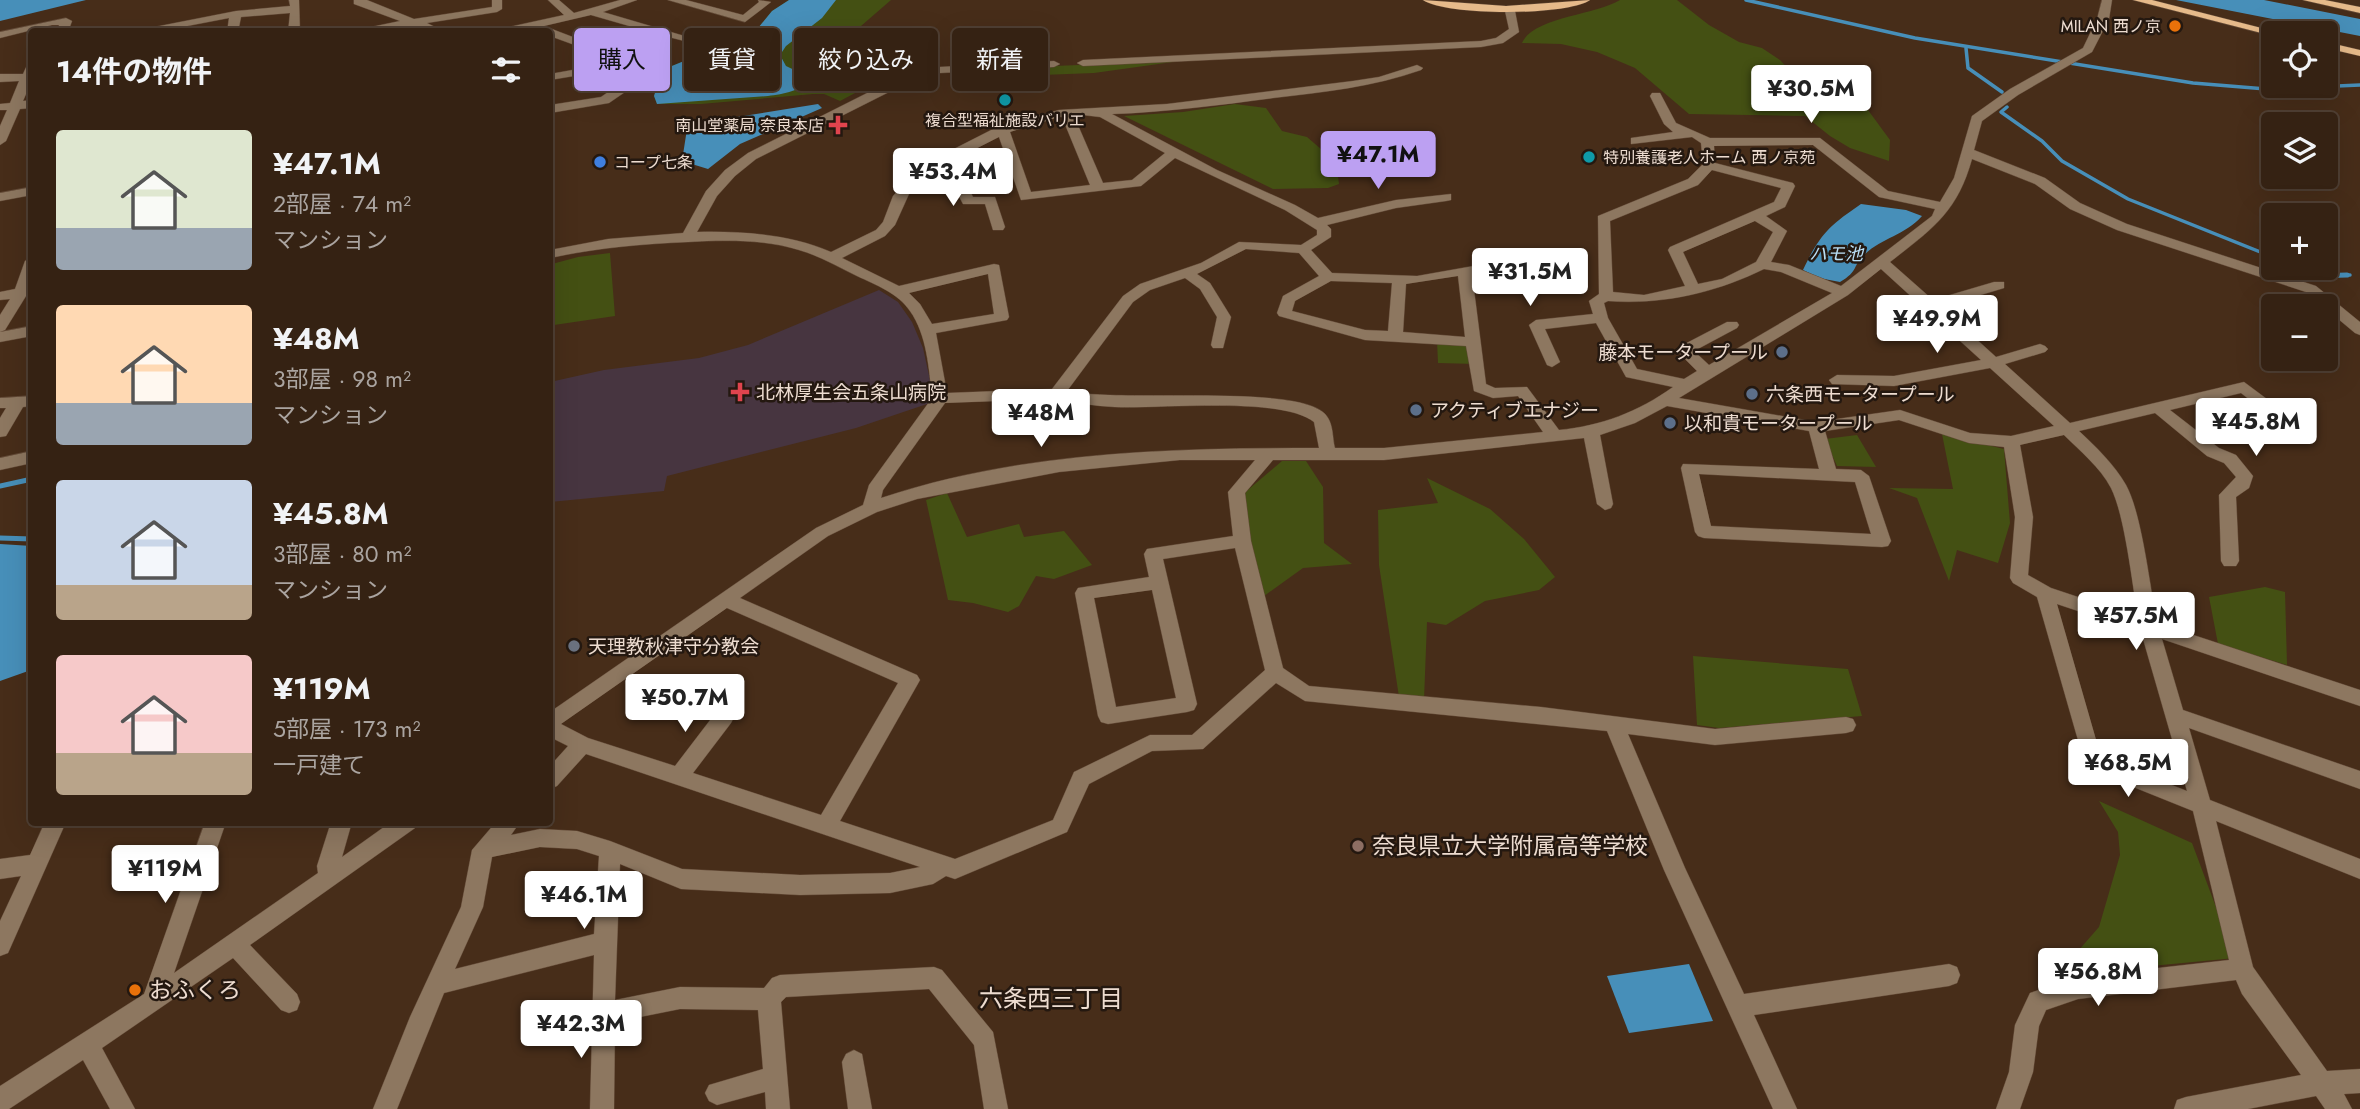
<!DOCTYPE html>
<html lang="ja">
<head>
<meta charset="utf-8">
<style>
	body { margin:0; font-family:Jost,"Noto Sans JP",sans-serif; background:#402f21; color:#f1f3f6; height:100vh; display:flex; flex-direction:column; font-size:26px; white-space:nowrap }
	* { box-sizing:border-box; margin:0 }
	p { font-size:23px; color:#aaa4a0 }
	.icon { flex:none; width:38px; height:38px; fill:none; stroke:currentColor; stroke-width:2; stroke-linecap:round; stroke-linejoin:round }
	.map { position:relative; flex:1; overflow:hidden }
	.sheet { position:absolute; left:28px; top:28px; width:525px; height:798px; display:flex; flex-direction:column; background:#352213; border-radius:7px; box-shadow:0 7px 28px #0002,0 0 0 2px #4f3f33 }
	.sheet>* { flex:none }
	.hud { position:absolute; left:574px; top:28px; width:665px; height:63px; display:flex; gap:14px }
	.controls { position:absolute; left:2261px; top:21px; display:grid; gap:14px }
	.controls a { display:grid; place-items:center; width:77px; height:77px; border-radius:7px; background:#352213; box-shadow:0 7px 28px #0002,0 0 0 2px #4f3f33; font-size:35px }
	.price { position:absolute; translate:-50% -60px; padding:0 16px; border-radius:7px; background:#fff; color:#222; font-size:23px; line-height:46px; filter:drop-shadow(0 2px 4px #0008) }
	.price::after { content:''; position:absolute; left:50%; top:42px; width:21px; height:16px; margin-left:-10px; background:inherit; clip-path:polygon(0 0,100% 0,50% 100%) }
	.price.active { background:#bca0f2; color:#111 }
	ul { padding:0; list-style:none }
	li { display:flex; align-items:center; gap:21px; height:175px; padding:0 28px }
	li span { display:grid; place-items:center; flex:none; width:196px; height:140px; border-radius:7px; color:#555 }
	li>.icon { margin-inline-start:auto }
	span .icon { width:84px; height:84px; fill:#fffc; stroke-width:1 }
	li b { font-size:30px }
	h2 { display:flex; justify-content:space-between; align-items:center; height:84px; padding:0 28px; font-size:30px }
	.pill { padding:0 24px; border-radius:7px; background:#352213; box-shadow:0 7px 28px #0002,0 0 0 2px #4f3f33; font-size:24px; line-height:63px }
	.pill.active { background:#bca0f2; color:#111 }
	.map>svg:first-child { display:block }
	.medical { fill:#473540 }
	.green { fill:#445013 }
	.water { fill:#478fb9 }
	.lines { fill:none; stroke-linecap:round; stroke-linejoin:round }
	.stream-far1 { stroke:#478fb9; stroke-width:3.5 }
	.stream { stroke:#478fb9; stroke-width:5 }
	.minor-casing { stroke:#624936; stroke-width:1 }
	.major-casing { stroke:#624936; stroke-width:1 }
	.minor { fill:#8d7760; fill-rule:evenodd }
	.major { fill:#e6ba8a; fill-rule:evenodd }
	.food-dot { fill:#e8710a; stroke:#241810; stroke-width:2.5 }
	.culture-dot { fill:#0f9aa8; stroke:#241810; stroke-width:2.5 }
	.health-dot { fill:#e0444e; stroke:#241810; stroke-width:2.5 }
	.shop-dot { fill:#3f7fe0; stroke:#241810; stroke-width:2.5 }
	.service-dot { fill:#5c6f8a; stroke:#241810; stroke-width:2.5 }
	.worship-dot { fill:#6b7280; stroke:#241810; stroke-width:2.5 }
	.education-dot { fill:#8d6e63; stroke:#241810; stroke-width:2.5 }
	.labels { text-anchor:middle; stroke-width:5; stroke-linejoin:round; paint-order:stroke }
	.far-poi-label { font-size:16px; fill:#eddcd0; stroke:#241810; text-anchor:end }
	.far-water-label { font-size:18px; font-style:italic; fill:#b9def5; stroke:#241810 }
	.poi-label { font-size:19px; fill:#eddcd0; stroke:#241810; text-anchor:start }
	.near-poi-label { font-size:23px; fill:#eddcd0; stroke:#241810; text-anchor:start }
	.near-neighbourhood-label { font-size:24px; fill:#eddcd0; stroke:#241810 }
</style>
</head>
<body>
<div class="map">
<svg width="2360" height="1109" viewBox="0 0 2360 1109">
	<rect width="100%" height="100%" fill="#472d19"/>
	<path class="medical" d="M879,290L898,302L912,322L923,348L930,380V403L856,428L667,476L664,491L550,502V382L604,370L699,358L748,345Z"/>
	<g class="green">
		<path d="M789,0H891L846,39L841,47L845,58L876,82L840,101L824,94H813L701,104H657L654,96L662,70L711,50L728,36L758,28L772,11Z"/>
		<path d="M1620,0H1677L1709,25L1739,42L1762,48L1780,60L1798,79L1826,86L1868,110L1890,140L1889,161L1850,148L1830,136L1805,116L1689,114L1635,68L1597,52L1561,44L1522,43C1533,17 1596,15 1620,0Z"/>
		<path d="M1180,61L1094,73L1015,76L1000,68Z"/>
		<path d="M1235,104L1266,108L1282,131L1307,137L1321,149H1331L1335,154L1339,184L1328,188L1273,189L1124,116L1183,112Z"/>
		<path d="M610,253L615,316L554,325L552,264L578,257Z"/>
		<path d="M1437,341L1473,345L1476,364L1438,363Z"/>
		<path d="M1942,434L2004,449L2010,523L1998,563L1957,550L1949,581L1917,498L1889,488L1953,489Z"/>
		<path d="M1857,435L1876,467L1837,466L1825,439Z"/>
		<path d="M1282,461H1306L1323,487L1324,543L1352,564L1303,568L1264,596L1248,531L1243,494Z"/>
		<path d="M1427,478L1490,509L1524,539L1555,577L1539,590L1485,601L1446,625L1427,622L1424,700L1399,697L1379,565L1378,510L1438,503Z"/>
		<path d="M947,493L967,537L1019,524L1024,537L1064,531L1092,565L1054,579L1036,576L1019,606L1008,612L973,603L948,600L926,500Z"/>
		<path d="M2265,587L2285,592L2287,665L2218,644L2209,597Z"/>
		<path d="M1693,656L1848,669L1862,716L1719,728L1697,725Z"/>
		<path d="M2099,801L2192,843L2235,958L2057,975L2099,927L2120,855L2118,832Z"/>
	</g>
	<g class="water">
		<path d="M0,0H86L0,21Z"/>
		<path d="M789,0H836L822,18L786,46L780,55L786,66L809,77C804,91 783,94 768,96L657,104L654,96L662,70L711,50L728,36L758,28L772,11Z"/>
		<path d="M2176,0H2264L2360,19V36Z"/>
		<path d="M818,104L822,108L740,144L708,169L682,161L687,129L712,121Z"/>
		<path d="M1861,204L1906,210L1922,216C1905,235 1882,238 1865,254C1852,266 1859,271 1840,282L1819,278L1803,270C1820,234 1829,226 1861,204Z"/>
		<path d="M0,544L32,546L31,670L0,681Z"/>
		<path d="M1689,964L1713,1021L1629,1033L1607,976Z"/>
	</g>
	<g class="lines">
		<g class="stream-far1">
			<path d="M1746,0L1915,38L2193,83L2266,89L2360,85"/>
			<path d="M1966,48L1968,68L2002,92"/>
			<path d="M2007,107L2001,112L2042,141L2062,161L2128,199L2273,257"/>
			<path d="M2295,268L2307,276"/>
			<path d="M2312,276L2350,275"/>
		</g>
		<g class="stream">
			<path d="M2312,276L2347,275"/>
			<path d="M0,486L32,479"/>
			<path d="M0,538L32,539"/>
		</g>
		<defs>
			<g id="minor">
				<path d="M289,0H299L300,32H288L290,13L241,17L238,32H227L229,18L156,32H129L236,11L290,6Z"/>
				<path d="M354,0H367L414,19L492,7V0H502V9L497,12L427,23L445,32H428L413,26L376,32H347L400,21L354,4Z"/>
				<path d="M548,0H559L574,13L620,0H637L603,12L698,40L692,43L661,35L635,51L607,58L627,89L625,92L609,103L550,113V105L601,97L614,88L604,71L550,80V74L600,65L591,51L550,36V32L530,28L486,32L564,15ZM591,15L650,32L627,46L603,52L599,47L544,26Z"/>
				<path d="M668,0H686L743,15L759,2L758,0L771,2L745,22Z"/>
				<path d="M2102,0H2112L2109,19L2092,52L2018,95L1982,121L1974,150L2045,178L2080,203L2127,224L2316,286L2360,322V335L2355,333L2306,292L2117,230L2070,209L2035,184L1972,159C1957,213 1932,229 1890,262L1933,300L1994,282H2004V288L1941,307L1996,357L2040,344L2045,346L2048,349L2045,352L2005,364L2070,423L2244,382L2287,414L2285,418H2273L2241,393L2170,410L2219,448L2236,455L2253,476L2249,488L2236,497L2239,561L2236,566H2224L2221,561L2219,495L2236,477L2224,463L2207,456L2155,413L2079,431C2096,447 2114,464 2126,485C2142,514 2150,588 2157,623L2360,690V706L2162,639L2183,710L2360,771V789L2189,728L2210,800L2360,859V879L2216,821L2253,967L2327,1071L2360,1069V1093L2344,1094L2352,1109H2325L2316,1096L2248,1109H2174L2177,1100L2186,1097L2301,1075L2242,994L2236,980L2078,999L2046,1010L2039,1026L2033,1072L2020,1109H1996L2009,1072L2015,1025L2030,993L2078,977L2229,960L2193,811L2086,768L2037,597L2013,583L2010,578L2015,517L2004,447L1969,443L1899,420L1825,431L1836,469L1861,470L1869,476L1891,541L1888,546L1882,547L1704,538L1698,536L1695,532L1681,468L1683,464L1819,469L1809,431L1667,406L1635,423L1600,435L1613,504L1611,508L1605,510L1597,504L1584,438L1384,460H1273L1245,493L1251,541L1283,668L1309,686L1541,707L1715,729L1846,717L1853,719L1856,725L1853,731L1846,733L1715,745L1628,734L1685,868L1744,994L1949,964L1957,967L1960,975L1957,983L1949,986L1754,1015L1797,1109H1773L1664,870L1607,731L1305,701L1276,683L1203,749L1152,751L1089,784L1067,832L955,879L946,876L933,884L890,893L800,895L681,889L620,864L615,1000L680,987L764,988L772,978L780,975L934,967L942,970L993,1032L1008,1109H984L974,1045L929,989L786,997L781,1002L790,1109H766L765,1092L717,1105L709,1101L705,1093L709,1085L763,1069L758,1010L680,1009L615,1022L614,1109H590L594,955L444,993L397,1109H373L410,1017L461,907L472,850L496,822H520L511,835L540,829L577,831L610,841L682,869L800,875L890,873L920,867L586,754L557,786L550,789V766L568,746L550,737V712L816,528L863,505L869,485L932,398C929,369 927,335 910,311C898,293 876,285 857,276C838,267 820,256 799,250C763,239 724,240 688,242C641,244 596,248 550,258V250L608,239L683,233L706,191L725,170L748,153L883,85L939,67L1054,61L1060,64L1054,67L940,73L891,91L756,159L735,176L717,196L697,232C741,231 790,234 831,252L876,230L883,222L893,196L911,176L950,151L999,126L1059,110L1167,104L1353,81L1379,77L1417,65L1423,68L1421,70C1373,87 1324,92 1273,98C1220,105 1166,112 1112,114L1217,170L1295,205L1318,218L1396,200L1451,194V200L1446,201L1396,208L1327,225L1331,229V237L1311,250L1332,273L1417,276L1541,254V260L1472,274L1486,384L1495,388L1527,387L1559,430C1601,426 1638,412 1673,387L1626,377L1596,323L1545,329L1560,362L1552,367L1547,365L1529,325L1536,320L1593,314L1589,301L1599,294L1598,216L1688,179L1703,164L1701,143L1692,137L1631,144V138L1673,132L1664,124L1650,96L1652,93H1660L1676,123L1710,138H1820L1888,191L1940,202L1954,178L1972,116L2010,89L2083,48L2097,19ZM1083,115L1100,117L1165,153L1132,180L1103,183L1074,116ZM1059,117H1062L1090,185L1031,192L1010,132ZM999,137L1021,200L1141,186L1175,158L1285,210L1317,230V235L1301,245L1239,242L1201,263L1140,284L1123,296L1052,389L947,393L936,333L1007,320L1009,317L999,265L994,264L899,286L842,258L885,236L895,225L909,194L943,166L963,204H985L993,230H1003L1005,227L995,197H973L961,173L952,161ZM1813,145L1879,197L1935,209L1932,216L1841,286L1789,265L1771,262L1787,231L1766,216L1785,207L1795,186L1793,183L1715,163L1714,146ZM1712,170L1781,188L1774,202L1670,247L1668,250L1685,286L1644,295L1613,292L1610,221L1698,185ZM1755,221L1773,232L1756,262L1722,279L1698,284L1683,252ZM1246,249L1299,253L1319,276L1283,296L1277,313L1279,316L1365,340L1466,346L1474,391L1493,398L1518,396L1543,432L1384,448H1335C1332,437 1334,422 1324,413C1293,384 1120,403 1067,391L1133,302L1150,290L1185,278L1200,289L1217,317L1211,345L1213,348H1223L1231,317L1210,283L1197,274ZM1764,269L1781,272L1832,293L1709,365L1694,351L1737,328L1739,325L1737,322H1727L1679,347L1676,350L1697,371L1684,379L1637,369L1608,318L1604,303L1608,301C1662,305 1715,293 1764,269ZM1881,269L1981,360L1894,376L1837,375L1829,380L1832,384L1894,386L1990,368L2054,426L2011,436L1970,433L1900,410L1816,422L1679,398L1848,295ZM988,274L994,314L932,324L920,304L909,293ZM1458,276L1465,337L1403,332L1406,284ZM1331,281L1392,283L1388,331L1365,330L1292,311L1295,301ZM1056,399C1076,403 1095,406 1115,407C1160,409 1282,396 1314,422L1319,448C1173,448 1021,451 881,498L883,490L945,403ZM2064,435C2080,451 2100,467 2111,488C2125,516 2132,583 2138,617L2051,588L2028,575L2033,517L2020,445ZM1180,460H1255L1228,492L1233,536L1147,549L1144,554L1149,577L1078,588L1075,593L1098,716L1101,722L1108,724L1187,712L1194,710L1197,704L1163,559L1235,548L1265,670L1192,735H1150L1074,772L1053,820L955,859L840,821L920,680L917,675L740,598L828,536L877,512L917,499L1059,472ZM1699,474L1855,482L1871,534L1711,526ZM1152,590L1176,698L1116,707L1094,598ZM2057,604L2141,632L2187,791L2101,757ZM727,608L898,683L821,815L693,773L731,723L734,717L731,711L724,709L717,711L675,766L588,738L561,724ZM540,847L577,849L599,856L594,934L455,969L483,907L492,857Z"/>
				<path d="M1510,8L1515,11L1519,32L1503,43L1481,47L1083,66L1077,63L1083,60L1481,41L1496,38L1509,29L1505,11Z"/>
				<path d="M66,18L72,21L68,32H57L59,25H52L0,38V32Z"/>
				<path d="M32,62V80L23,101L32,100V108L20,109L6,141L0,145V126L7,110H0V104L10,103L19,81L0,82V74H23L28,63Z"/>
				<path d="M32,187V195L0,201V193Z"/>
				<path d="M32,257V294L26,296L5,330L0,332V315L10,299L0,300V292L15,289L25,261Z"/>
				<path d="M32,326V336L0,342V332Z"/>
				<path d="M32,396V406L23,407L6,436L0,437V418L6,408H0V398Z"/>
				<path d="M32,451V463L0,470V458Z"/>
				<path d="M45,822H66L8,953L0,956V921L21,876L0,879V859L30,855Z"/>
				<path d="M205,822H226L174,973L318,873L317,866L331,822H352L342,857L391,822H418L415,828L250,945L297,994L300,1002L297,1010L289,1013L281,1010L233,958L102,1048L135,1109H110L83,1060L9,1109H0V1086L144,994Z"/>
				<path d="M854,1050L862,1054L872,1109H848L842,1062L846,1054Z"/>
			</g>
			<g id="major">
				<path d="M1423,0L1506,6L1590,0C1567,16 1446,16 1423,0Z"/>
				<path d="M2133,0H2152L2281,33H2273V36Z"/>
				<path d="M2303,0H2325L2360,7V13Z"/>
				<path d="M2326,42L2360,50V56L2326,48Z"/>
			</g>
		</defs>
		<use href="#minor" class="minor-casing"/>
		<use href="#major" class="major-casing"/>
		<use href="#minor" class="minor"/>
		<use href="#major" class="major"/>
	</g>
	<g class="food-dot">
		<circle cx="2175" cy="26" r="7"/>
		<circle cx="135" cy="990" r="7"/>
	</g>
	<g class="culture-dot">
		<circle cx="1005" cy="100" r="7"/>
		<circle cx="1589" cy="157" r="7"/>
	</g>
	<g class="health-dot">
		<path d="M834.5 114.5h7v7h7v7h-7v7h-7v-7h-7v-7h7z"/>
		<path d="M736.5 381.5h7v7h7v7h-7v7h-7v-7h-7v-7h7z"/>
	</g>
	<circle class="shop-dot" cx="600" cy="162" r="7"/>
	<g class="service-dot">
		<circle cx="1782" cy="352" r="7"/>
		<circle cx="1752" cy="394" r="7"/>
		<circle cx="1416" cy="410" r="7"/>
		<circle cx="1670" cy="423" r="7"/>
	</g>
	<circle class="worship-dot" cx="574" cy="646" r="7"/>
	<circle class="education-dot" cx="1358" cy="846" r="7"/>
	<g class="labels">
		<g class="far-poi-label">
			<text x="2161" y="32">MILAN 西ノ京</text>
			<text x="1005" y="126" text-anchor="middle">複合型福祉施設バリエ</text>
			<text x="824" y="131">南山堂薬局 奈良本店</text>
			<text x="1603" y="163" text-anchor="start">特別養護老人ホーム 西ノ京苑</text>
			<text x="614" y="168" text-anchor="start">コープ七条</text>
		</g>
		<g class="far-water-label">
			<text x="1836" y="260">ハモ池</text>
		</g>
		<g class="poi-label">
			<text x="1768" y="359" text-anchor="end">藤本モータープール</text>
			<text x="756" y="399">北林厚生会五条山病院</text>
			<text x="1766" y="401">六条西モータープール</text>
			<text x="1430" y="417">アクティブエナジー</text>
			<text x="1684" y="430">以和貴モータープール</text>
			<text x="588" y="653">天理教秋津守分教会</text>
		</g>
		<g class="near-poi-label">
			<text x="1372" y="854">奈良県立大学附属高等学校</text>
			<text x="149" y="998">おふくろ</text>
		</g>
		<g class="near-neighbourhood-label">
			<text x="1051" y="1007">六条西三丁目</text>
		</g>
	</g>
</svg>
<div class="controls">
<a><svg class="icon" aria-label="locate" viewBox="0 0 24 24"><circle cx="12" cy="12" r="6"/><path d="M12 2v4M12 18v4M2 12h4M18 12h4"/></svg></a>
<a><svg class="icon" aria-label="layers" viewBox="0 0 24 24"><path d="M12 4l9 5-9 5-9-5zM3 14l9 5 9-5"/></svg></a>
<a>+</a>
<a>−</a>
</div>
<b class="price" style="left:1811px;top:125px">¥30.5M</b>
<b class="price active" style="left:1378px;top:191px">¥47.1M</b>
<b class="price" style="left:953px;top:208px">¥53.4M</b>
<b class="price" style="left:1530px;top:308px">¥31.5M</b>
<b class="price" style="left:1937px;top:355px">¥49.9M</b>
<b class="price" style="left:1041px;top:449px">¥48M</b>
<b class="price" style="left:2256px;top:458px">¥45.8M</b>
<b class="price" style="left:2136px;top:652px">¥57.5M</b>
<b class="price" style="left:685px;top:734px">¥50.7M</b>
<b class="price" style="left:2128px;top:799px">¥68.5M</b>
<b class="price" style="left:165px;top:905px">¥119M</b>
<b class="price" style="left:584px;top:931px">¥46.1M</b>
<b class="price" style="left:2098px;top:1008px">¥56.8M</b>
<b class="price" style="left:581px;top:1060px">¥42.3M</b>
<div class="hud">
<a class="pill active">購入</a>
<a class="pill">賃貸</a>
<a class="pill">絞り込み</a>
<a class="pill">新着</a>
</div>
<section class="sheet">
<h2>14件の物件<svg class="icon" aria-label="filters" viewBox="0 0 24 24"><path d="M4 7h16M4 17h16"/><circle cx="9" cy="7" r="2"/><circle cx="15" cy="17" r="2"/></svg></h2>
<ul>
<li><span style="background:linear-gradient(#dfe7d0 70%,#9aa5b1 0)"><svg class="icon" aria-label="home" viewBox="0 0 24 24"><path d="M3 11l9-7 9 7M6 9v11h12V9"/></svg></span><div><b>¥47.1M</b><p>2部屋 · 74 m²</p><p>マンション</p></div></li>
<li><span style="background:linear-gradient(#ffd9b3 70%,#9aa5b1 0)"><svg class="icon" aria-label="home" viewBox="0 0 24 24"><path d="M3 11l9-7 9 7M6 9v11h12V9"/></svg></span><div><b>¥48M</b><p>3部屋 · 98 m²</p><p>マンション</p></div></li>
<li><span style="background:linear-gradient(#c9d6e8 75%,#b9a48a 0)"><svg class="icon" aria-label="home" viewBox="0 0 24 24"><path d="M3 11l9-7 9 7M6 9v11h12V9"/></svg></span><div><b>¥45.8M</b><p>3部屋 · 80 m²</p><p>マンション</p></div></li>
<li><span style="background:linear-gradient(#f6c9c9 70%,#b9a48a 0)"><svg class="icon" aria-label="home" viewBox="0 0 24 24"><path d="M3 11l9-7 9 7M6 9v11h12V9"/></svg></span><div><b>¥119M</b><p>5部屋 · 173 m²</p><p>一戸建て</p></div></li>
</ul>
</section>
</div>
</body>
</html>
